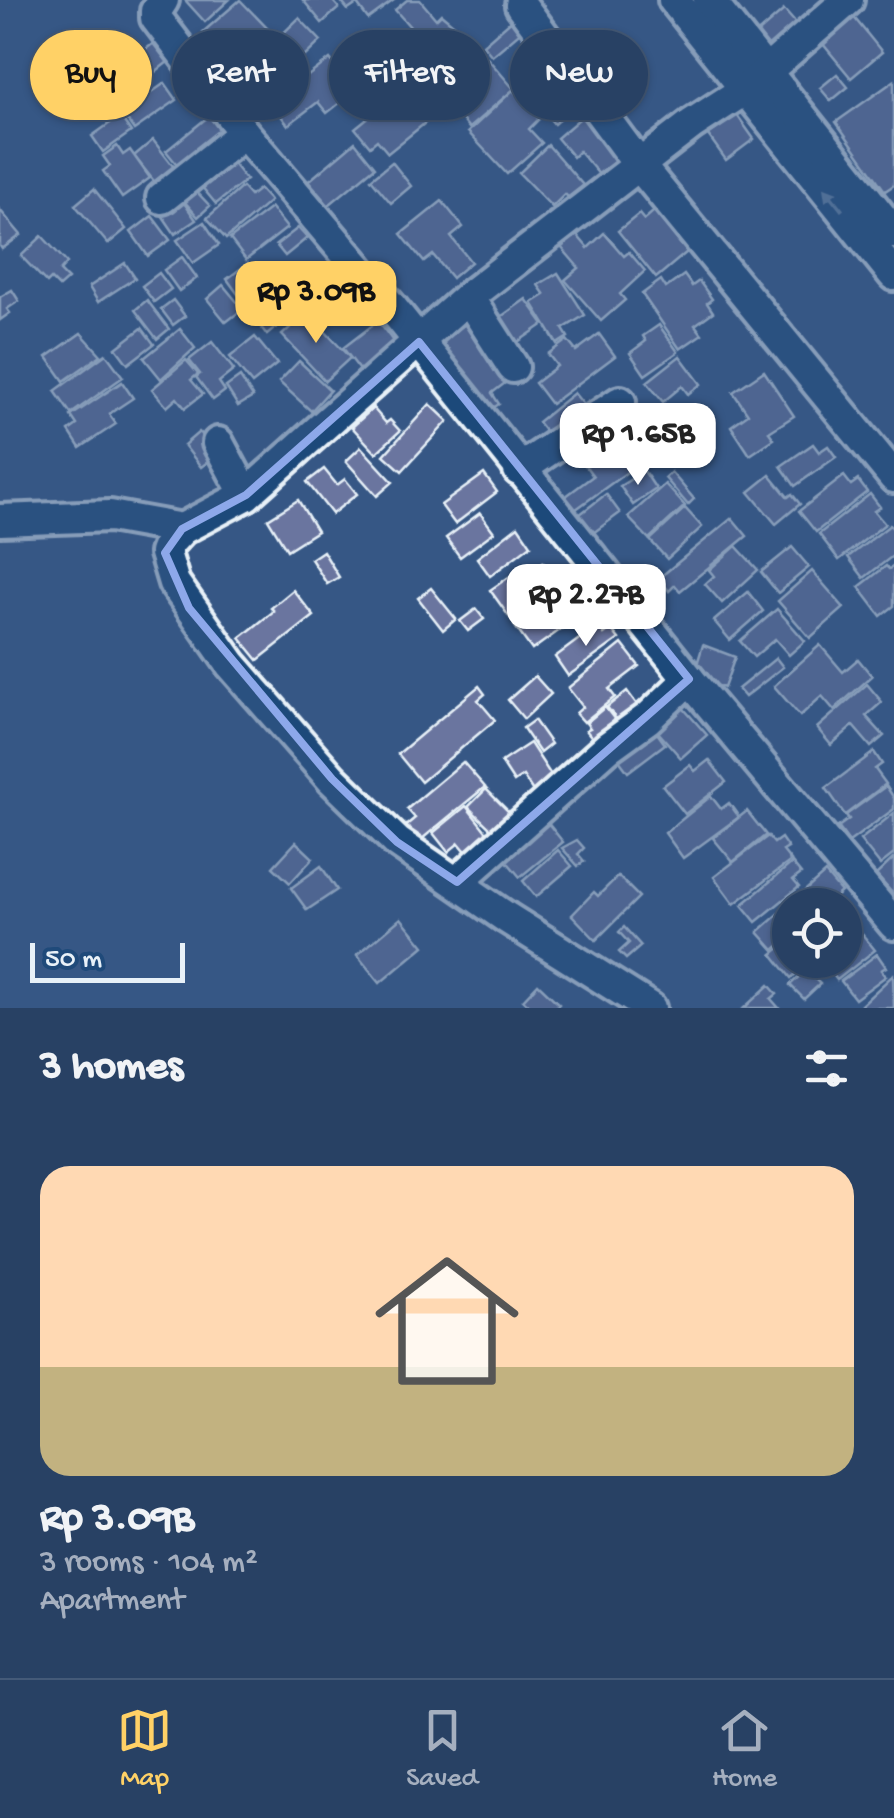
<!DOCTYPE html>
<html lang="en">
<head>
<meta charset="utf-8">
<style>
	body { margin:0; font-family:"Gochi Hand",sans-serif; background:#30486a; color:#f1f3f6; height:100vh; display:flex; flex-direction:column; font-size:38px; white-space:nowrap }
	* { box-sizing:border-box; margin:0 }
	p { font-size:32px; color:#a5afbf }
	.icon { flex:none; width:55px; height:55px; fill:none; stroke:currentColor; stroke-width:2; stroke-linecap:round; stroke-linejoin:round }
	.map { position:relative; height:1008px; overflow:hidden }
	.drawer { display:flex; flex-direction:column; background:#284164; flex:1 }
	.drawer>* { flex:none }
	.top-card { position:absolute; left:30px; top:30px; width:835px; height:90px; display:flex; gap:20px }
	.tools { position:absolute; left:772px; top:888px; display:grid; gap:20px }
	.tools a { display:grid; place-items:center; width:90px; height:90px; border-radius:50%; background:#284164; box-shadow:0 2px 8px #0004,0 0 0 2px #445a78; font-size:50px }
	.scale { position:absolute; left:30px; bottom:25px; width:155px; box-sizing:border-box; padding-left:10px; border:5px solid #e8f1f8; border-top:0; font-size:28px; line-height:35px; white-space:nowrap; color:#e8f1f8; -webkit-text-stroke:8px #1f4a7a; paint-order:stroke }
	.price { position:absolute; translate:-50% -85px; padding:0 22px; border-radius:20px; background:#fff; color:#222; font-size:32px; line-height:65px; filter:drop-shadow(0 2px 5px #0008) }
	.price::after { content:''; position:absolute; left:50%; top:60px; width:30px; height:22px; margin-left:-15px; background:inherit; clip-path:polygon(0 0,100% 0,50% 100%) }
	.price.on { background:#ffd166; color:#111 }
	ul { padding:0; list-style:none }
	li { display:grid; align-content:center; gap:20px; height:530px; padding:0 40px }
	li+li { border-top:2px solid #445a78 }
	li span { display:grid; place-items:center; height:310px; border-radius:30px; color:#555 }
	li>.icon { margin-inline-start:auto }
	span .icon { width:180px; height:180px; fill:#fffc; stroke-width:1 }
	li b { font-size:42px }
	h2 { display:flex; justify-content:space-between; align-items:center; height:120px; padding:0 40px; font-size:42px }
	.pill { padding:0 35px; border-radius:45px; background:#284164; box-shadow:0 2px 8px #0004,0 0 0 2px #445a78; font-size:35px; line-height:90px }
	.pill.on { background:#ffd166; color:#111 }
	.menu { display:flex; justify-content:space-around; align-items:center; height:140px; border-top:2px solid #445a78; background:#284164; font-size:28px; color:#a5afbf }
	.menu a { display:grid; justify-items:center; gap:5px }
	.menu .on { color:#ffd166 }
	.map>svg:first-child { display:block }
	.building { fill:#6b759f; stroke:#e8f1f8; stroke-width:2.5 }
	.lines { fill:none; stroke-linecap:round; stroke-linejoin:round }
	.minor-casing { stroke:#e8f1f8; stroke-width:38 }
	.minor { stroke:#1f4a7a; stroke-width:30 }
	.oneway { fill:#6f8dac }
	.marked { fill:none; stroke:#8da8ea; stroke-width:8; stroke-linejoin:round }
</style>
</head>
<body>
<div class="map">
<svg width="894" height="1008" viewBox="0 0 894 1008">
	<rect width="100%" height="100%" fill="#365785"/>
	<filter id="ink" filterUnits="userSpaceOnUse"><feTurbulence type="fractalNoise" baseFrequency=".01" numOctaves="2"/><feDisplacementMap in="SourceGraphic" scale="20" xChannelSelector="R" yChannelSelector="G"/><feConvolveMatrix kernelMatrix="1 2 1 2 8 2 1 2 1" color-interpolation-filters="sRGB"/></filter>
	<g filter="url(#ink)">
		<g class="building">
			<path d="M185,0H229L205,22Z"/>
			<path d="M240,0L267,28L229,61L223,54L209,66L199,55L212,43L203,32Z"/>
			<path d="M303,0H332L339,8L322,23Z"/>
			<path d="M340,0H394L368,19L357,4L348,10Z"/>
			<path d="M407,0H420L436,19L441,14L463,32L443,49L453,61L432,80L406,51L420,38L395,10Z"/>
			<path d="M784,10L799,27L767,54L753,37Z"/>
			<path d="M852,15L882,52L851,78L818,38Z"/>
			<path d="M299,18L321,41L279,81L265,67L282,51L274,42Z"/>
			<path d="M514,18L524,29L492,56L483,45Z"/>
			<path d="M154,43L168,62L150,76L135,57Z"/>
			<path d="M476,45L514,89L469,128L447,102L461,90L445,72Z"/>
			<path d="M330,59L355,91L327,113L318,102L288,125L268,99L305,71L308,76Z"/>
			<path d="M549,66L579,102L554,124L524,87Z"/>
			<path d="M443,74L454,89L430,107L419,91Z"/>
			<path d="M837,74L848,87L831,101L820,88Z"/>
			<path d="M396,77L430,119L388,153L377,140L370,146L355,128L371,115L363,105Z"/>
			<path d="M894,81V185L885,191L836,122Z"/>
			<path d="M165,83L177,100L134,130L122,113Z"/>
			<path d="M513,90L539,119L529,129L542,143L507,174L468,132Z"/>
			<path d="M214,112L232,135L184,173L166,151Z"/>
			<path d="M586,113L624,159L602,178L579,151L573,157L557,138Z"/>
			<path d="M737,115L754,139L726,160L708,135Z"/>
			<path d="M120,116L131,132L103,152L92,136Z"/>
			<path d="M153,140L180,175L161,190L134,156Z"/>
			<path d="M355,142L375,167L324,209L304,185Z"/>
			<path d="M548,145L589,192L576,205L565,194L552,207L519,173Z"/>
			<path d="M117,146L123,155L130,150L150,178L122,198L103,171L110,166L103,156Z"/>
			<path d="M226,155L246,180L216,204L196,180Z"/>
			<path d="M392,162L411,186L391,203L371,179Z"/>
			<path d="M242,187L250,196L259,189L270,201L226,239L207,218Z"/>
			<path d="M94,189L126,229L108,244L75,205Z"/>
			<path d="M195,190L210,206L198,217L184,201Z"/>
			<path d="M182,200L196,220L175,234L162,215Z"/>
			<path d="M442,201L463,227L451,237L471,262L452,278L433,255L424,262L401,234Z"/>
			<path d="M271,208L287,228L246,260L230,239Z"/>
			<path d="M0,210L21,235L2,249L0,246Z"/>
			<path d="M654,211L687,252L656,278L618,231L639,214L644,220Z"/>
			<path d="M152,216L170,240L148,256L131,232Z"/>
			<path d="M204,222L219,245L193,263L177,240Z"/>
			<path d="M298,228L307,238L285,256L276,245Z"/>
			<path d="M604,233L624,256L629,252L645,271L620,294L625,300L601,321L565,280L579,268L561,247L576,234L588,248Z"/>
			<path d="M42,236L67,263L60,271L68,279L59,287L51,279L47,283L21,256Z"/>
			<path d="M182,257L197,278L179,291L164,270Z"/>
			<path d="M125,263L135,278L98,302L89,287Z"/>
			<path d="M248,263L265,286L243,301L227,279Z"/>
			<path d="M159,273L171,289L154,302L142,286Z"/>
			<path d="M558,273L585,315L563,329L568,337L557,344L532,303L545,295L538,285Z"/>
			<path d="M684,275L692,286L699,281L712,299L707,303L713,312L695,325L702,334L680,349L642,294L661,280L666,288Z"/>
			<path d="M290,279L308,301L267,335L250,313Z"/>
			<path d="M223,285L243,309L226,322L207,299Z"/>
			<path d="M12,290L19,301L7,309L10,313L0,320V297Z"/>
			<path d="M526,299L544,324L512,346L495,321Z"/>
			<path d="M147,300L169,329L157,339L135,310Z"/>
			<path d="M173,300L185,316L173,325L161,309Z"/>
			<path d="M307,312L350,358L325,381L282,335Z"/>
			<path d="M472,319L513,377L492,393L499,404L483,415L434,347Z"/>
			<path d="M378,321L398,348L363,374L343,348Z"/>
			<path d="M659,325L678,352L645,375L630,353L646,341L643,336Z"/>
			<path d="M142,328L154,344L128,364L116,348Z"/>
			<path d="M180,329L195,348L161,379L144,358Z"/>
			<path d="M81,333L101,355L64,381L47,357Z"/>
			<path d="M599,334L615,356L551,404L535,383L557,366L548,354L567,340L576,351Z"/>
			<path d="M255,337L277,364L252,384L230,357Z"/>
			<path d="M212,342L234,370L219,382L225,391L213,400L196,377L200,374L189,360Z"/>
			<path d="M106,354L123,377L71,414L55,391Z"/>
			<path d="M680,356L701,384L688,394L682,386L663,402L647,382Z"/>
			<path d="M186,360L198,374L191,380L203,394L185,408L177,398L167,407L152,389Z"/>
			<path d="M299,361L330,390L311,411L279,382Z"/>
			<path d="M764,371L794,416L769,432L774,439L750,455L731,426L748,414L733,392Z"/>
			<path d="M240,377L253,397L238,406L226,387Z"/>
			<path d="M122,382L133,398L109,414L116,424L80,448L69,431L77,425L71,416Z"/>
			<path d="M574,393L589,411L553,441L538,422Z"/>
			<path d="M430,404L448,421L402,471L384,455Z"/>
			<path d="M373,408L386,423L390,420L400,431L376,453L352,427Z"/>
			<path d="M623,414L652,454L572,512L562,499L593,476L579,457L608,436L603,429Z"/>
			<path d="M199,432L217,455L201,467L184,445Z"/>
			<path d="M813,444L819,452L828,446L836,457L795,486L781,466Z"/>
			<path d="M361,447L393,482L377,496L346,461Z"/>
			<path d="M324,469L337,485L345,479L357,494L332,514L307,482Z"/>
			<path d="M644,471L656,489L633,505L620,486Z"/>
			<path d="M671,472L694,499L688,505L665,478Z"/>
			<path d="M484,474L497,492L455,524L441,505Z"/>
			<path d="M770,475L788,497L792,494L800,504L776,524L749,492Z"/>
			<path d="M844,476L851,485L858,480L867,492L816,532L799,511Z"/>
			<path d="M665,484L685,506L649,539L628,517Z"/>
			<path d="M606,494L620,513L589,536L575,518Z"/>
			<path d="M870,494L880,507L874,511L885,524L839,560L819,534Z"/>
			<path d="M298,500L317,531L287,550L268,519Z"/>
			<path d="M685,508L702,527L667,559L650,540Z"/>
			<path d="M480,513L494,532L460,557L446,538Z"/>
			<path d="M732,518L747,536L680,591L675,585L669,591L659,578Z"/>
			<path d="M890,525L894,530V555L864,578L848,557Z"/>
			<path d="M518,526L531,545L490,576L477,558Z"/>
			<path d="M736,546L758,570L722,603L705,584L714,576L709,570Z"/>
			<path d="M792,547L809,567L778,593L761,572Z"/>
			<path d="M323,551L339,577L327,584L311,559Z"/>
			<path d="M543,562L561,587L513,622L490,590L522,568L526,574Z"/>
			<path d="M886,566L889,569L894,566V606L881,616L859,587Z"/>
			<path d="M812,571L844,608L810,638L778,601Z"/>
			<path d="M431,588L456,619L443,630L418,598Z"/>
			<path d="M293,590L314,616L258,660L240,638L274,611L271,608Z"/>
			<path d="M571,592L585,612L532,650L514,625L557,594L561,600Z"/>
			<path d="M748,592L763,611L730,640L714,621Z"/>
			<path d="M476,609L484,619L468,631L460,621Z"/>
			<path d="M777,609L805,641L789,655L775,639L754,657L740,641Z"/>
			<path d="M598,625L604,634L611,629L619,639L568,676L555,657Z"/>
			<path d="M622,644L639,666L609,689L615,697L584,722L576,713L583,707L568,688Z"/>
			<path d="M703,645L735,657L724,688L693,677Z"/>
			<path d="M820,645L843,672L858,659L872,676L834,710L822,696L800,716L774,686Z"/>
			<path d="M776,658L783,667L745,697L738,689Z"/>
			<path d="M535,676L551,694L524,719L508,700Z"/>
			<path d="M867,684L882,702L866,716L884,736L871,747L853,726L831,745L817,728Z"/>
			<path d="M479,686L485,694L478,700L495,720L421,782L398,754Z"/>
			<path d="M627,691L638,706L646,699L626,732L607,707Z"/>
			<path d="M677,701L707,735L681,758L651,724Z"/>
			<path d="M605,707L625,733L594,740L586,730L590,728L586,723Z"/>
			<path d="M534,720L551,744L540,753L523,728Z"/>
			<path d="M652,726L665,744L628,772L610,748Z"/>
			<path d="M530,743L558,786L538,799L523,776L514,782L501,762Z"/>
			<path d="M874,752L882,764L875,769L886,784L845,815L826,788Z"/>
			<path d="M709,760L726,782L685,814L663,786L690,765L695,771Z"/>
			<path d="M463,762L485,787L416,844L403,828L415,818L407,809Z"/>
			<path d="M886,786L894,798V809L849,842L838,827L849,819L846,815Z"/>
			<path d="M486,789L513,816L496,834L468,807Z"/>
			<path d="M711,796L721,809L729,803L739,817L683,858L665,833Z"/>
			<path d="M466,806L497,845L469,855L459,843L448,852L433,833Z"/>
			<path d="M747,811L766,835L733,862L713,838Z"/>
			<path d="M894,813V854L880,865L860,840Z"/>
			<path d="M547,822L563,842L520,877L504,858Z"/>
			<path d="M768,836L774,843L781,838L788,848L783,851L791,861L734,904L714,877Z"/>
			<path d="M577,840L584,848L578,854L584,861L578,866L562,848Z"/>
			<path d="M296,842L313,858L290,883L273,867Z"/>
			<path d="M558,850L572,866L536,897L523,881Z"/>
			<path d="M894,858V895L876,875Z"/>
			<path d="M792,863L801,874L793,880L799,887L756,922L742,905Z"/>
			<path d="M321,866L337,890L307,910L291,888Z"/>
			<path d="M825,873L841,892L826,905H790V936L774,950L758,932Z"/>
			<path d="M618,876L639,897L596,940L572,915L594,892L598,896Z"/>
			<path d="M401,918L424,946L380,983L357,955Z"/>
			<path d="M624,927L641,946L626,959L619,952L629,943L619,932Z"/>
			<path d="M862,934L875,950L837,980L821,960H845V940L851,936L854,940Z"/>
			<path d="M790,940V960H813L791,978L772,954Z"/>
			<path d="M877,954L886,967L881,970L886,976L855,999L841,981Z"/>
			<path d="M806,970L820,984L804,999L790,985Z"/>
			<path d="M893,975L894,1008H864L861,1005Z"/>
			<path d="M538,984L559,1004L555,1008H532L523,1000Z"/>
			<path d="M769,985L777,994L771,999L779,1008H744Z"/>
		</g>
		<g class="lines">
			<defs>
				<g id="minor">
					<path d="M163,0L156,11V18L244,133L393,309L689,679L894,924"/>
					<path d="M674,0L894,275"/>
					<path d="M709,0L894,233"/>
					<path d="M521,5L639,165L894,477"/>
					<path d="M162,198L244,133"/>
					<path d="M468,297L513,367"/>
					<path d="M218,443L246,495"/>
					<path d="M519,470L620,402"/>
					<path d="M0,520L110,516L182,529"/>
					<path d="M457,882L608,747L648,718L689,679"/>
					<path d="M650,1008L507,918L397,842L332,779L231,664L174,583L165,553L169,543L182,529L246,495L468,297L692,124L746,89L848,0"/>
				</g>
			</defs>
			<use href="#minor" class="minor-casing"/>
			<use href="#minor" class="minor"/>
		</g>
		<defs><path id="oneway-solid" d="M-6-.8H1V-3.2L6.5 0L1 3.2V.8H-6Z" transform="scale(2.5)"/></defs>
		<use class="oneway" href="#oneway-solid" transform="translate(833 199) rotate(-129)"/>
	</g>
	<path d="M0 0H894V1008H0ZM419,342L689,679L457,882L397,842L332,779L189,608L165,553L182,529L246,495Z" fill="#365785" fill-opacity=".55" fill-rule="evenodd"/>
	<path class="marked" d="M419,342L689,679L457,882L397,842L332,779L189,608L165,553L182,529L246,495Z"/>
</svg>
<div class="tools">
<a><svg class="icon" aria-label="locate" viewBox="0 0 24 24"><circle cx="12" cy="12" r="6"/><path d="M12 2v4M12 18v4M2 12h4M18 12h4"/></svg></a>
</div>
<div class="scale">50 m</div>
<b class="price on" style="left:316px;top:346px">Rp 3.09B</b>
<b class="price" style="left:638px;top:488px">Rp 1.65B</b>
<b class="price" style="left:586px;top:649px">Rp 2.27B</b>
<div class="top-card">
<a class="pill on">Buy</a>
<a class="pill">Rent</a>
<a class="pill">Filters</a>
<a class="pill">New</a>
</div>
</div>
<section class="drawer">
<h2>3 homes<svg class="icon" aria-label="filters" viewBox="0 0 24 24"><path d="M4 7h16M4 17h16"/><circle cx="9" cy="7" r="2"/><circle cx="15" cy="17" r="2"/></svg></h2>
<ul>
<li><span style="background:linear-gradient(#ffd9b3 65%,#c2b280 0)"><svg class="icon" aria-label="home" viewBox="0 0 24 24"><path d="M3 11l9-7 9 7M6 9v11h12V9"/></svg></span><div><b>Rp 3.09B</b><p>3 rooms · 104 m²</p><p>Apartment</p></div></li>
</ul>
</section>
<nav class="menu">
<a class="on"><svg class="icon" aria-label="map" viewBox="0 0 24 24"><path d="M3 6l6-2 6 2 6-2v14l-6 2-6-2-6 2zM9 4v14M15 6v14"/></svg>Map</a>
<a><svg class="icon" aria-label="saved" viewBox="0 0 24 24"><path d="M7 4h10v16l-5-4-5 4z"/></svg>Saved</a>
<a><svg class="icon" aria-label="home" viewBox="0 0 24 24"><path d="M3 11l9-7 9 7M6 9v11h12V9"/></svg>Home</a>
</nav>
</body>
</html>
